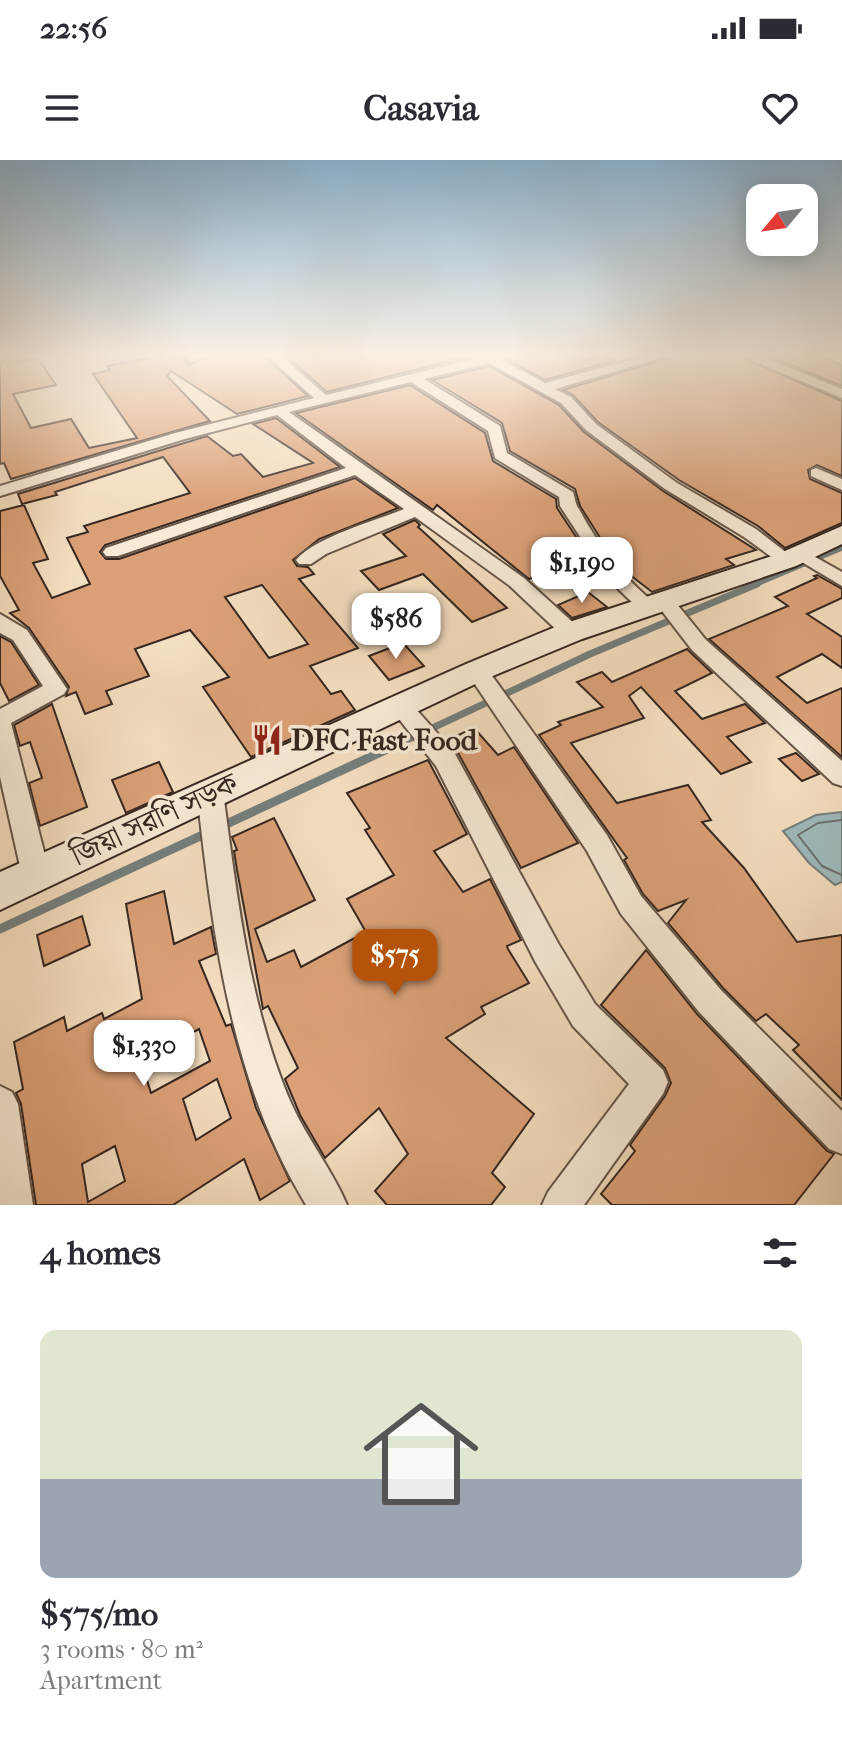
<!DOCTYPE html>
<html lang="en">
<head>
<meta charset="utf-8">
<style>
	body { margin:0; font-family:"IM FELL French Canon","Noto Serif Bengali",serif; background:#f7f7f7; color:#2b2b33; height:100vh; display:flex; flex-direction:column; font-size:30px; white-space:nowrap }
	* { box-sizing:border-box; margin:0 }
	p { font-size:26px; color:#7c7c81 }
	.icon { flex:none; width:44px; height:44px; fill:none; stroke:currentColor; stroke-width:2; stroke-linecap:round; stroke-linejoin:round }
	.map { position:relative; height:1045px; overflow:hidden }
	.side { display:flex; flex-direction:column; background:#fff; flex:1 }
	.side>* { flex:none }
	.needle { width:52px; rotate:241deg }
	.tools { position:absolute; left:746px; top:24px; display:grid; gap:16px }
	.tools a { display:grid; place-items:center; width:72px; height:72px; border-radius:16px; background:#fff; box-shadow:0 4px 20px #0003; font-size:40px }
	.price { position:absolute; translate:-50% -68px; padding:0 18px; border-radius:16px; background:#fff; color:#222; font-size:26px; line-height:52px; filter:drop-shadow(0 2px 4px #0008) }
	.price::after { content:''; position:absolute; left:50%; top:48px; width:24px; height:18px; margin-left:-12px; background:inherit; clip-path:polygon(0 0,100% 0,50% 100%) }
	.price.selected { background:#b45309; color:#fff }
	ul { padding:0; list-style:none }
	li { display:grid; align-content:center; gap:16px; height:424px; padding:0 40px }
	li span { display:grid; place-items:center; height:248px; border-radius:16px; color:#555 }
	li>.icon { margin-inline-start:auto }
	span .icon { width:144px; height:144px; fill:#fffc; stroke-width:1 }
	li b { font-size:34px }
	h2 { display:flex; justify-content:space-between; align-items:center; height:96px; padding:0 40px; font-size:34px }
	.status { display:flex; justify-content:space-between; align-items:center; height:56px; padding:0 40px; background:#fff; direction:ltr }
	.status svg { height:22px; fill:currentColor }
	header { display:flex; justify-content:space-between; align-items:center; height:104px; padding:0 40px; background:#fff; font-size:36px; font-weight:700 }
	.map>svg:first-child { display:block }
	.water { fill:#9fbabc; stroke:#757f7e; stroke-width:2 }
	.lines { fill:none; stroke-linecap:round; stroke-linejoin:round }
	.shore { stroke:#6a706e; stroke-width:2 }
	.stream-far2 { stroke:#757f7e; stroke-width:5 }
	.stream-far1 { stroke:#757f7e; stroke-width:7 }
	.stream { stroke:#757f7e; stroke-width:9 }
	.building { fill:#dba077; stroke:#352720; stroke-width:2; fill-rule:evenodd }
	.street-casing { stroke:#655548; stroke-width:4 }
	.secondary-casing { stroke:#352720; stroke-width:4 }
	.street { fill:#f8ead6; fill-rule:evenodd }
	.secondary { fill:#f8ead6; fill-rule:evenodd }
	.labels { text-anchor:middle; stroke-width:7; stroke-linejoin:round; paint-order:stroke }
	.poi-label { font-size:30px; font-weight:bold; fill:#352720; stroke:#f8ead6; text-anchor:start }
	.street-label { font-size:30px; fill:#352720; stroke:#f8ead6 }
</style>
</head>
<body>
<div class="status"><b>22:56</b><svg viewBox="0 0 49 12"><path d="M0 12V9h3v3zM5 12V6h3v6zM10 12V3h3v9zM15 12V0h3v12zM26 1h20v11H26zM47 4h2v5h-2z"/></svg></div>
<header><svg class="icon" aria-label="menu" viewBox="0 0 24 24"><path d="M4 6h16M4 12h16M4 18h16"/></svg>Casavia<svg class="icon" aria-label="heart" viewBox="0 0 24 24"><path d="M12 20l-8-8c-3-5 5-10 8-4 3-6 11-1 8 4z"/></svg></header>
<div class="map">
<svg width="842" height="1045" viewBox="0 0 842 1045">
	<rect width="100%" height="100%" fill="#f4dec0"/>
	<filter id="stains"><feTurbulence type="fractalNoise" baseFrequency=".0025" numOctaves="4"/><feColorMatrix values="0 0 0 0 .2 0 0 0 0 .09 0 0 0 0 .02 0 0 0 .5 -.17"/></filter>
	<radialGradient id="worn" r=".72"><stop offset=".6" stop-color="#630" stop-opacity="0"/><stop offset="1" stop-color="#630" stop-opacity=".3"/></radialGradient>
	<path class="water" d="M842,652V722L835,725L809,703L783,671L816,655Z"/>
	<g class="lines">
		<path class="shore" d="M842,660L818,663L798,675L822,706L842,715"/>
		<path class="stream-far2" d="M752,426L842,388"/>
		<path class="stream-far1" d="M392,587L590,494L757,424"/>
		<g class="stream">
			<path d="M220,667L396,585"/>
			<path d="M0,769L209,672"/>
		</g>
	</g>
	<g class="building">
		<path d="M9,196H16L19,202L38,198L56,225L13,234L31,268L71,259L89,288L137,278L93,214L110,210L107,206L150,198L148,196H182L189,205L206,196H264L308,236L237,254L171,211L167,216L210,261L11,319L4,303L0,304V204Z"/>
		<path d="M286,196H471L327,232Z"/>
		<path d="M512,196H583V201L604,196L614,201L545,220L508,200Z"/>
		<path d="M675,196H739L842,241V316L817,305L808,310L810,319L842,333V363L785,388L758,366L679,320L598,262L573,235L563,230Z"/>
		<path d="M769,196H820L842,205V226Z"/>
		<path d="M489,206L559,245L584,272L663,331L756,390L726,399L734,405L652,432L625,411L606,387L580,346L575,329L510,291L502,263L432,220Z"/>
		<path d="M410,225L485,273L493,301L556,339L557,348L604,419L575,430L551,411L529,419L437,345L433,350L296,253Z"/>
		<path d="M276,258L340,307L105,385L100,392L106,399H119L355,318L398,348L319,379L293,400L297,406L308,407L314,414L299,419L358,488L310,506L331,534L341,531L355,550L251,597L203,527L229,517L190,470L135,489L149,516L106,531L112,544L85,554L76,532L66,536L69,527L29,468L10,453L19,450L0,416V351L24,345L48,399L33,403L52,438L90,424L67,378L88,372L84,366L190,333L163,297L55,332L57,335L22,344L18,334L207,276L233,296L241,294L263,317L313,303L253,264ZM262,425L308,484L269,498L225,437Z"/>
		<path d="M415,360L420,365L418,367L507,448L472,462L423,414L379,430L361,411L406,396L383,374Z"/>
		<path d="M817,415L842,429V438L807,454L842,477V508L822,494L777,517L807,543L842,528V597L709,479L788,446L775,437L817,418L814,416Z"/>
		<path d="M588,432L607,447L572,458L558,445Z"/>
		<path d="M0,476L11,482L39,525L9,541L0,523Z"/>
		<path d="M403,483L424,506L389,520L369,496Z"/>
		<path d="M687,489L712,513L675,531L702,559L745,544L765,563L727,577L751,602L721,614L641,527L629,536L644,558L571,583L617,643L688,625L711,660L702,662L744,708L797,782L842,775V940L793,890L799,885L766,854L756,861L723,828L668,763L686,740L658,751L643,734L624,700L627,698L539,575L561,565L558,562L603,547L577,522L602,512L612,522Z"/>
		<path d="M52,544L87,647L40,666L29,623L42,618L30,582L20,586L14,565Z"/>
		<path d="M474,568L498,595L514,587L578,683L521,708L457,591L447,580Z"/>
		<path d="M796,593L819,614L802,621L779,599Z"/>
		<path d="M428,600L467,674L434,691L463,732L490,719L521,780L507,786L508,789L529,823L481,847L485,854L446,878L534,954L492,1013L505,1027L491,1045H387L375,1031L408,994L379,948L325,998L300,955L285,919L298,908L268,846L263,849L237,710L234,691L237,690L232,677L274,658L315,740L255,769L267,802L294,790L301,807L366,772L347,739L394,715L365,670L370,668L347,633Z"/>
		<path d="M159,602L173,632L126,653L112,620Z"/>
		<path d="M164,731L174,784L211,767L216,794L199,801L226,866L231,864L256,948L290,1021L260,1040L244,999L173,1045H36L21,944L16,933L23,929L14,882L64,857L67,871L102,853L104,859L142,839L126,744ZM199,869L210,901L151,933L141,901ZM217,919L231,958L196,980L183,939ZM115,986L125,1021L88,1042L82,1004Z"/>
		<path d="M82,756L90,785L44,806L37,775Z"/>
		<path d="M646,790L697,854L827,991L834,994L794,1045H612L601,1034L635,991L630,985L665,936L671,923L665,908L601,845Z"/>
	</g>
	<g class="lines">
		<defs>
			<g id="street">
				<path d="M0,196H6V197L0,201Z"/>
				<path d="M185,196H203L190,202Z"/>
				<path d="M267,196H281L326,235L486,196H509L502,200L545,223L646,196H667L555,229L571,237L596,264L677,323L756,369L796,400L793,404H781L744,377L665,329L586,270L561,243L489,203L424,219L500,266L507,293L573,332C575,337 575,344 579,349C598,385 624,419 656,444L659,448L656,452H642L607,418L560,346L559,337L495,298L488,271L411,222L289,252L524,418L578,467L581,472L578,477H564L510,426L415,357L326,394L311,404H299L296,400C315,377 375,361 404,349L355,315L118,396H106L103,392L106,388L346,308L277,255L185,279L0,336V326L175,273L314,238Z"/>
				<path d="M742,196H760L842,229V238Z"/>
				<path d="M816,308L842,319V330L811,316V310Z"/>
				<path d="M801,389L842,412V426L795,398L792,394Z"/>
				<path d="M665,436L672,438L706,480L842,601V626L833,623L692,490L655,442Z"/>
				<path d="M0,454L27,470L67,529L64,534L11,563L50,715L46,724L36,727L26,724L22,715L0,617V549L43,526L13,480L0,473Z"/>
				<path d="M477,504L485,506L607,675L641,736L721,830L842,951V994L829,989L699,852L621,754L587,691L466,511L469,506Z"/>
				<path d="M399,537L407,539L454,592L558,783L595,844L663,910L668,922L663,934L584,1045H542L548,1032L629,924L573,866L536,803L436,606L388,545L391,539Z"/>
				<path d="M210,622L219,625L223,632C237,736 249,846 291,943C307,979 332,1009 347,1045H306C230,919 213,776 197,632L201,625Z"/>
				<path d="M0,926L12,932L18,944L33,1045H0Z"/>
			</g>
			<path id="secondary" d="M842,366V384L796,406L582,479L488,518L0,750V712L466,504L560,465L778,394Z"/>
		</defs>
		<use href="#street" class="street-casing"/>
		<use href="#secondary" class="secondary-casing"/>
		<use href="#street" class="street"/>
		<use href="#secondary" class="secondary"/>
	</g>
	<linearGradient id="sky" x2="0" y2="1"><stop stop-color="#8bb6d6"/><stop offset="0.57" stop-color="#faf0e3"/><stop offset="1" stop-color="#faf0e3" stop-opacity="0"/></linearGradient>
	<rect width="842" height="343" fill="url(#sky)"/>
	<defs>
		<symbol id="restaurant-bare" viewBox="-9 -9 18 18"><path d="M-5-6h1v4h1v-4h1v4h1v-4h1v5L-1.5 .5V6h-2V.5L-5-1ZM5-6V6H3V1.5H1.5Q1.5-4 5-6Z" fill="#8f2418" stroke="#f8ead6" stroke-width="2.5" paint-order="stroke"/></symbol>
	</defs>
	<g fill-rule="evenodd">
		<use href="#restaurant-bare" x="245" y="558" width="44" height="44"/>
	</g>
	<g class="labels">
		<g class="poi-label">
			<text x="291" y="590">DFC Fast Food</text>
		</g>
		<g class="street-label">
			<text transform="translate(154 659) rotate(-25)" y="10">জিয়া সরণি সড়ক</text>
		</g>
	</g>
	<rect width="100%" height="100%" filter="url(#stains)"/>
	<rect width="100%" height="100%" fill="url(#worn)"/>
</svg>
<div class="tools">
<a><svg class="needle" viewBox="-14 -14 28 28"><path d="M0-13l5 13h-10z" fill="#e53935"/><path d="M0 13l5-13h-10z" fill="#7c7c81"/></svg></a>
</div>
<b class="price" style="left:582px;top:445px">$1,190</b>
<b class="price" style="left:396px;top:501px">$586</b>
<b class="price selected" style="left:395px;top:837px">$575</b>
<b class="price" style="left:144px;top:928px">$1,330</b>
</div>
<section class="side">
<h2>4 homes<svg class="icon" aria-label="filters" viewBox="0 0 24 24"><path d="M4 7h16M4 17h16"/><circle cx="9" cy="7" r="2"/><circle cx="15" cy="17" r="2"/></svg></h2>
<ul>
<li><span style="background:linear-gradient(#dfe7d0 60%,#9aa5b1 0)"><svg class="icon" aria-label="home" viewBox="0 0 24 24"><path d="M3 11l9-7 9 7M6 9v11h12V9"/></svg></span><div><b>$575/mo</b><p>3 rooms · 80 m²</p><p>Apartment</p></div></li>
</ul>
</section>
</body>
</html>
